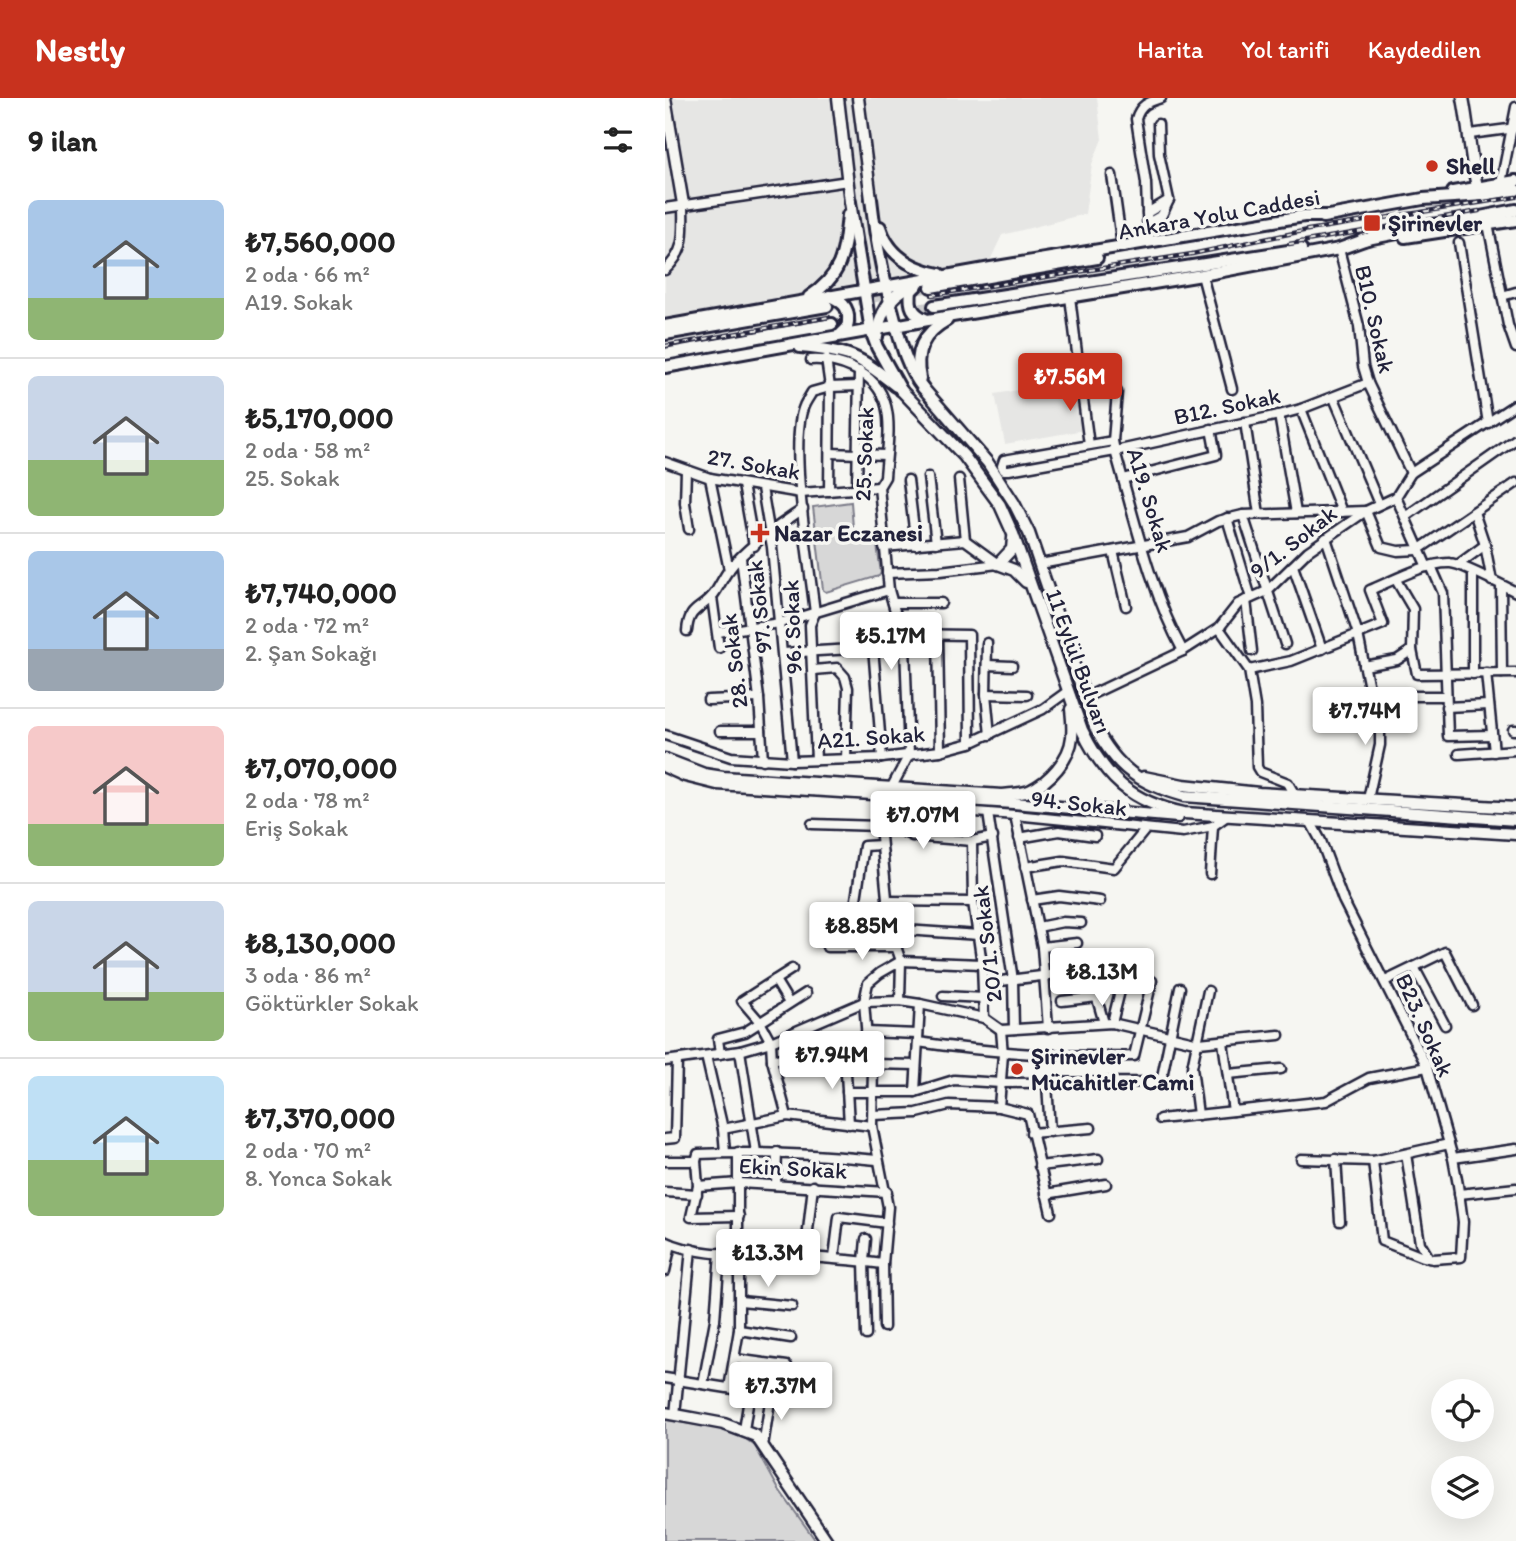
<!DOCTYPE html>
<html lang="tr">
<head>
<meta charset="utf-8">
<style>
	body { margin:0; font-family:Itim,sans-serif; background:#f2f2f2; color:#222; height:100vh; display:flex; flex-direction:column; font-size:26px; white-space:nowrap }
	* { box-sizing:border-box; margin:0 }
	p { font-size:23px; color:#767676 }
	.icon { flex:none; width:38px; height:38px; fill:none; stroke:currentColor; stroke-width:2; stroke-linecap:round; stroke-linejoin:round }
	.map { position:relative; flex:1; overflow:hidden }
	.drawer { display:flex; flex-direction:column; background:#fff; width:665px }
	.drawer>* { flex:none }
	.tools { position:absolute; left:766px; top:1281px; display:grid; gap:14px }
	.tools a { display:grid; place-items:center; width:63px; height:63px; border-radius:50%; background:#fff; box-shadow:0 7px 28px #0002; font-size:35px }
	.price { position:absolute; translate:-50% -60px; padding:0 16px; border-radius:7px; background:#fff; color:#222; font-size:23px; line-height:46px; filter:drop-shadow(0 2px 4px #0008) }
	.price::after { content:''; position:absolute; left:50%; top:42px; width:21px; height:16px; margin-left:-10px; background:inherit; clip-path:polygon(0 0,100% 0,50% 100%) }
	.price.selected { background:#c8321e; color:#fff }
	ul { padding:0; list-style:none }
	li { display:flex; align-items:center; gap:21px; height:175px; padding:0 28px }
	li+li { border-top:2px solid #e0e0e0 }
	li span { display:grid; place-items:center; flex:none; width:196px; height:140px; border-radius:10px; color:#555 }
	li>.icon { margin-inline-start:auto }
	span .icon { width:84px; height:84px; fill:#fffc; stroke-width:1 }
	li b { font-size:30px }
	h2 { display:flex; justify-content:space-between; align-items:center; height:84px; padding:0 28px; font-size:30px }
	header { display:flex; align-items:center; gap:42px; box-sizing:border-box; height:98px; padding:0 35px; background:#c8321e; color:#fff }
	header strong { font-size:33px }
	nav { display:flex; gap:38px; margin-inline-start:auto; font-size:24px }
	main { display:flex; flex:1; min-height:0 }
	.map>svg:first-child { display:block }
	.built { fill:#e6e6e4 }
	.green { fill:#d7d7d7; stroke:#7c7c89; stroke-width:2 }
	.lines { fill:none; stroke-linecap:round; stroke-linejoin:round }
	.highway-tunnel { stroke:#cccccd; stroke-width:10; stroke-dasharray:10 5; stroke-linecap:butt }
	.minor-casing { stroke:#22223b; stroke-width:13 }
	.major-casing { stroke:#22223b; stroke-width:15 }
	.highway-casing { stroke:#22223b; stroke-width:16 }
	.minor { stroke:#f6f6f2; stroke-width:8 }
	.major { stroke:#f6f6f2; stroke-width:10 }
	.highway { stroke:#f6f6f2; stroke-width:10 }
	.rail-casing { stroke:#22223b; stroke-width:4.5 }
	.rail { stroke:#f6f6f2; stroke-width:2; stroke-dasharray:5; stroke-linecap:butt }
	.poi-dot { fill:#c8321e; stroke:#f6f6f2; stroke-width:2.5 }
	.labels { text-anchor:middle; stroke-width:7; stroke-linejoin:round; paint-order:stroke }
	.poi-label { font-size:23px; font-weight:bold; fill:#22223b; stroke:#f6f6f2; text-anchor:start }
	.street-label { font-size:23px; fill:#22223b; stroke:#f6f6f2 }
</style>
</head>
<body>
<header>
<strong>Nestly</strong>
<nav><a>Harita</a><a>Yol tarifi</a><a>Kaydedilen</a></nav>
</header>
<main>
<section class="drawer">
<h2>9 ilan<svg class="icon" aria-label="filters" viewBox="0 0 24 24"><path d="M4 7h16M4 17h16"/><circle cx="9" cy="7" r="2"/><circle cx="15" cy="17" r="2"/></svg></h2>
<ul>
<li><span style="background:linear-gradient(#a9c7e8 70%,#8fb573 0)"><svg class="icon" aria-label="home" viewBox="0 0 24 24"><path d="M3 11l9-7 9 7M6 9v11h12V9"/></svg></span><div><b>₺7,560,000</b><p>2 oda · 66 m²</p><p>A19. Sokak</p></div></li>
<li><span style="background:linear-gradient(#c9d6e8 60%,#8fb573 0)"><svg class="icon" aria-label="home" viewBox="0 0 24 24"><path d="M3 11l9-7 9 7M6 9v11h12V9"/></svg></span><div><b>₺5,170,000</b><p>2 oda · 58 m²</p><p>25. Sokak</p></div></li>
<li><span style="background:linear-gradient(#a9c7e8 70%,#9aa5b1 0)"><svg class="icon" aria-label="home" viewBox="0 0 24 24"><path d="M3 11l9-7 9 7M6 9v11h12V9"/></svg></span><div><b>₺7,740,000</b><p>2 oda · 72 m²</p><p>2. Şan Sokağı</p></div></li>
<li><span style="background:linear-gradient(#f6c9c9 70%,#8fb573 0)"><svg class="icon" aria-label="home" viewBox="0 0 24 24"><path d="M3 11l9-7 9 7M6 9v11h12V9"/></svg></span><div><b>₺7,070,000</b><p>2 oda · 78 m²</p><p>Eriş Sokak</p></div></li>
<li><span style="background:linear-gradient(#c9d6e8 65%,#8fb573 0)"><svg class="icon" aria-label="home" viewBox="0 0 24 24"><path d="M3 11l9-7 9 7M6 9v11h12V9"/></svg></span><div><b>₺8,130,000</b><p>3 oda · 86 m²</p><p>Göktürkler Sokak</p></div></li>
<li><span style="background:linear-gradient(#bfe0f5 60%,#8fb573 0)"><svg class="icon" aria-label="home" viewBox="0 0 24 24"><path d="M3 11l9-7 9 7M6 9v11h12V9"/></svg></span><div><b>₺7,370,000</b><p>2 oda · 70 m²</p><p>8. Yonca Sokak</p></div></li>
</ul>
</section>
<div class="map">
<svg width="851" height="1443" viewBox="0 0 851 1443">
	<rect width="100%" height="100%" fill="#f6f6f2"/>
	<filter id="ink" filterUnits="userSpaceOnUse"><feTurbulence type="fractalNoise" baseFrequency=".0143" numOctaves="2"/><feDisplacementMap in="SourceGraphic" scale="14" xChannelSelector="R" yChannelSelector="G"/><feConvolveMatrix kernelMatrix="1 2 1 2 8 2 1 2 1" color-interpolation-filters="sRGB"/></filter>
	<g filter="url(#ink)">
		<g class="built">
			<path d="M0,0H432L437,41L427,66L420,116L337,137L323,167L0,224Z"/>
			<path d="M412,282L419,332L340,346L330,296Z"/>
		</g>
		<g class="green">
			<path d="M186,404L189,442L211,440L216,475L214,478L161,494L158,492L148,409Z"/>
			<path d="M0,1322L53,1330L81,1341L90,1348L113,1390L151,1443H0Z"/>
		</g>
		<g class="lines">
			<g class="highway-tunnel">
				<path d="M162,208L266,189"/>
				<path d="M167,226L269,208"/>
			</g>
			<defs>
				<g id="minor">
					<path d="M805,36L851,30"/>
					<path d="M447,77L457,148"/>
					<path d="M836,85L851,9"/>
					<path d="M0,110L183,83"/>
					<path d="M482,115L504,102"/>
					<path d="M483,125L497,117L504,102L494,56L493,26"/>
					<path d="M823,126L843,227L851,250"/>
					<path d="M483,143L481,85L471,21C475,7 483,4 496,0"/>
					<path d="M794,145L823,325"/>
					<path d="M674,151L694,228L698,268L703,285L746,375"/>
					<path d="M0,172C22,152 18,134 18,106"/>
					<path d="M537,177L567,291"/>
					<path d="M837,198L851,194"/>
					<path d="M405,199L415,279L446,286L452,294L448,343L450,353C469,418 485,493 518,553"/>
					<path d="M161,261L165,289L164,393"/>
					<path d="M146,262C161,261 173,264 187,270C235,291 223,336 220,379L214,389L224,492L240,548L244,657L217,707L215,728L225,831L236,863L235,903"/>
					<path d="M415,279L424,347"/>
					<path d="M669,300L714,406"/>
					<path d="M636,311L677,414"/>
					<path d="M614,317L631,415"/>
					<path d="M580,324L594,416"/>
					<path d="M448,343L339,362L337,368L339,372H344L450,353L614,317L636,311L703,285"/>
					<path d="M165,355L221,357"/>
					<path d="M0,364L45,380L136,395L214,389"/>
					<path d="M21,372L20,405L24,431"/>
					<path d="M263,379L271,445"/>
					<path d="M45,380L64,472"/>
					<path d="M294,381L300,442"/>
					<path d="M458,381L551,357L546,331"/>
					<path d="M243,382L251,447"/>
					<path d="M78,387L89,448"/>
					<path d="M97,390L107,449L127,663"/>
					<path d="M192,391L194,273"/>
					<path d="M731,399L762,469"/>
					<path d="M809,414L820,447L827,483"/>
					<path d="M578,417L620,546"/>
					<path d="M740,419L851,341"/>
					<path d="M562,420L586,500"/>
					<path d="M661,440L693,536L705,595L715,598H781"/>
					<path d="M219,449L300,442L333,466"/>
					<path d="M448,453L461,508"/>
					<path d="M76,460L94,600L98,662"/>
					<path d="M375,466L523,439L553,423L578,417L701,413L716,449L733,453L753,452L851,385"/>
					<path d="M794,466L820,447"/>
					<path d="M628,468L657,551"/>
					<path d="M766,468L778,495L783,638L827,637"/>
					<path d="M808,474V576"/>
					<path d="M222,475L275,473L333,466"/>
					<path d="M731,482L748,511L747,552L752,576L851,575"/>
					<path d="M836,487L837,575"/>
					<path d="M47,499L54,550"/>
					<path d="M581,502L587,553"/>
					<path d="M228,505H276"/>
					<path d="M554,530L584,572L590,608L592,669L595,674L623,685L630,697"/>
					<path d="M22,533C24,508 36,513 49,496C54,489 58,480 63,473C82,448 112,429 138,411"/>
					<path d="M53,534L115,525L224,492"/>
					<path d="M238,536L304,537L305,645"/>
					<path d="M273,536L275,653"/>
					<path d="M322,545L321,596L325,637"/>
					<path d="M208,549L217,660"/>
					<path d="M118,555L240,548"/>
					<path d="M322,567L347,568"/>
					<path d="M699,568L732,562L747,552"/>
					<path d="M148,572L172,570L180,579L183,590L181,661"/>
					<path d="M584,572L626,563L718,526L705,492C727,483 762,464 785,465C795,465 839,488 851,494"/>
					<path d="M821,575L829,654"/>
					<path d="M321,596L362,597"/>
					<path d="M419,600L518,553L554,530L573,506L602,493L643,453L701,413L731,399L746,375L851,306"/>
					<path d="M43,602L94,600"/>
					<path d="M781,609L824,607"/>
					<path d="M848,632H851"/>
					<path d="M55,633H96"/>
					<path d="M0,637L66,659L127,663L217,660L275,653L305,645L378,611L403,593"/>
					<path d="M794,656L851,652"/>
					<path d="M151,662L145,527L150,515C145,469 123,345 139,308C141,303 145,298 147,294L165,289L193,288"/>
					<path d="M703,701L715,647V598"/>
					<path d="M217,707L350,717L518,734L548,728L562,718"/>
					<path d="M240,708L236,727L239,734L247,738L307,743L328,739"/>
					<path d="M323,715L348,882L349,931"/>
					<path d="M350,717L377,849L383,930"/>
					<path d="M645,723L656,743L678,802L762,969L788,1060L793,1087L798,1124L796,1159L768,1161L755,1158L717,1143L708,1063"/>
					<path d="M147,726L215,728"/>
					<path d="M354,740L394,733L430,738"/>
					<path d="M307,743L308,804L317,866L319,920"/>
					<path d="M360,769L398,763L449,770L481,731"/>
					<path d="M545,776L548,728"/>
					<path d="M367,802L394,798L435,803"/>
					<path d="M222,803L308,804"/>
					<path d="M373,829L398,824L416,825"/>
					<path d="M225,831L314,837"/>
					<path d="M162,849H232"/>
					<path d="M191,849L190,808L199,748L216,747"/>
					<path d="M377,849L412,845"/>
					<path d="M236,863L317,866"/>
					<path d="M749,869L780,927"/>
					<path d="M424,879L459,877L447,925"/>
					<path d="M110,882L124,905"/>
					<path d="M720,883L780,854L807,907"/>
					<path d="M319,885L418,873L428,887L439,925"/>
					<path d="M278,898L319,900"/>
					<path d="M397,903L432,899"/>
					<path d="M336,932L447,925L534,945L614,937"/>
					<path d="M336,932L338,956L334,1009L363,1016L386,1115"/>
					<path d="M201,934L253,936"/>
					<path d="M253,944C326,955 395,959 469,958L487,883"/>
					<path d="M558,944L568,1013"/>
					<path d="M75,953L91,1054"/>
					<path d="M55,956L53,941L80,934L141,895"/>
					<path d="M41,958L58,1031L60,1054"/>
					<path d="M180,958L184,1026"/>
					<path d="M107,962L202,941"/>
					<path d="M0,963L75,953L106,944L199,904L235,903L255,906L319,920L336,932"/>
					<path d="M208,966L251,967"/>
					<path d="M563,976L616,971"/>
					<path d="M382,985L385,1034"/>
					<path d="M182,994H250L289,982L336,985L492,984L497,979L515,890"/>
					<path d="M250,994L255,906"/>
					<path d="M208,1017L252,1015L284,1007L334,1009"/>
					<path d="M533,1017L527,969L543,893"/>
					<path d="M122,1018L107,962L106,944L95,924L77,903L127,871"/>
					<path d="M495,1021L661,1003L704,980L762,969"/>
					<path d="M58,1031L122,1018L207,1028"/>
					<path d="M366,1035L426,1030"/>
					<path d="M0,1041L10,1040L12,962"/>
					<path d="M741,1056L755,1145L764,1160"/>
					<path d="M788,1060L851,1051"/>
					<path d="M636,1061L708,1063L784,1046"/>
					<path d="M671,1061L675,1123"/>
					<path d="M0,1063H31L33,1056C95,1053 151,1056 212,1062"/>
					<path d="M31,1063L33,1088L26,1119L74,1118"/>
					<path d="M374,1068L433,1061"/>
					<path d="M111,1087L112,1054"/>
					<path d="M33,1088L74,1085L222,1094"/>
					<path d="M0,1094L32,1096"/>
					<path d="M381,1096L441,1086"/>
					<path d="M794,1096L851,1090"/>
					<path d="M201,1141L199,1163L201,1237"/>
					<path d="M0,1143C29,1158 76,1156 108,1157C145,1159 181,1161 218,1166"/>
					<path d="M73,1156V1054"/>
					<path d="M140,1159L148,1088"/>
					<path d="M169,1160L174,1119L222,1125"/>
					<path d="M0,1173L6,1146"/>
					<path d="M75,1203L127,1208"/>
					<path d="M219,1229L218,1166L223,1109L207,1028L208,966L202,941L199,904L203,885L215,875L236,863"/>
					<path d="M74,1232L126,1240"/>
					<path d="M70,1261L122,1268"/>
					<path d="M0,1280L106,1297L98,1348"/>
					<path d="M38,1286L50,1222L55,1155"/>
					<path d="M64,1290L74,1232V1175"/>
					<path d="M10,1317L26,1151"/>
					<path d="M79,1332L85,1294"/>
				</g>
				<g id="major">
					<path d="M0,0L18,106"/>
					<path d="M173,0L185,104"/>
					<path d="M193,0L206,101"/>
					<path d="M798,0C804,30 805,59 812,88"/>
					<path d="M258,290L323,365L349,405L364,435L430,629C451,670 475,686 519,698L851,722"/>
					<path d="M236,292L299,358L335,407L348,436L417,632C440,680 466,704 519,715L851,736"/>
					<path d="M333,466L349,472L361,484"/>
					<path d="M333,466L347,451L348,440"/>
					<path d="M0,661L39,676L58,679L337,697C345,696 356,696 364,693C384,684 405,661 407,639C408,630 407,620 406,611"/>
					<path d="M0,669L20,678L52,686L348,705L513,719"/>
					<path d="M479,679L518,687L594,695L851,710"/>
					<path d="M0,1315L59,1326L91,1338L162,1443"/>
				</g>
				<g id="highway">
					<path d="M788,94L851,83"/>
					<path d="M206,101C210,136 216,170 225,204C234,234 237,263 258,290"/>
					<path d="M185,104L206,233L212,249L236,292"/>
					<path d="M658,119L758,101L819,97L851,92"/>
					<path d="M215,129C224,158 248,171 275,176"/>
					<path d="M740,139L851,122"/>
					<path d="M697,142L851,112"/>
					<path d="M252,187L246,193C244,208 247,216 262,222"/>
					<path d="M266,189L432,160"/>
					<path d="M164,198C180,204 186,212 182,230L175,237"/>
					<path d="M144,199C178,177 179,155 183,117"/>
					<path d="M269,208L636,151"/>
					<path d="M0,228L326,170L639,118H662"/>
					<path d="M0,236L162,208"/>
					<path d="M212,239C214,216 225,198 245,188"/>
					<path d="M135,249C184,253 193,257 231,288"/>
					<path d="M0,256L167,226"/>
					<path d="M0,269L263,222L537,177L674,151L702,141"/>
					<path d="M255,280C249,254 258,235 282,222"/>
				</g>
			</defs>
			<use href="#minor" class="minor-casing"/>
			<use href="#major" class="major-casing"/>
			<use href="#highway" class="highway-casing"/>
			<use href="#minor" class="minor"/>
			<use href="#major" class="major"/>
			<use href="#highway" class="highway"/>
			<defs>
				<g id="rail">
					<path d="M624,146L814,113"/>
					<path d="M267,197L527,156L643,132L851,99"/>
					<path d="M0,248L164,219"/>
				</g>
			</defs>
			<use href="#rail" class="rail-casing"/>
			<use href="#rail" class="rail"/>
		</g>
	</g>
	<g class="poi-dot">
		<circle cx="767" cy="68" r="7"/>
		<rect x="698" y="116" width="18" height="18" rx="3.5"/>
		<path d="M91.5 424.5h7v7h7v7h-7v7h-7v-7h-7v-7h7z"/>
		<circle cx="352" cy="971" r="7"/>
	</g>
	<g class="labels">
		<g class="poi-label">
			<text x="781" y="76">Shell</text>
			<text x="723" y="133">Şirinevler</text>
			<text x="109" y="443">Nazar Eczanesi</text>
			<text x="366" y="966">Şirinevler<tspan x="366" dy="26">Mücahitler Cami</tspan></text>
		</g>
		<g class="street-label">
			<text transform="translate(554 116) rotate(-10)" y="8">Ankara Yolu Caddesi</text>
			<text transform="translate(710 221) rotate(77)" y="8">B10. Sokak</text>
			<text transform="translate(562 308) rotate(-12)" y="8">B12. Sokak</text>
			<text transform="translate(199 356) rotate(-88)" y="8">25. Sokak</text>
			<text transform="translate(89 366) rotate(10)" y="8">27. Sokak</text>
			<text transform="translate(485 402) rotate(73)" y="8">A19. Sokak</text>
			<text transform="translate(628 444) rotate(-38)" y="8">9/1. Sokak</text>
			<text transform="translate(94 509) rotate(-96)" y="8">97. Sokak</text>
			<text transform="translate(127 529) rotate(-92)" y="8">96. Sokak</text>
			<text transform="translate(69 563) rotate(-97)" y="8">28. Sokak</text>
			<text transform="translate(414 563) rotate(70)" y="8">11 Eylül Bulvarı</text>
			<text transform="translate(206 639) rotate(-4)" y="8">A21. Sokak</text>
			<text transform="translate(414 705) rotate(6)" y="8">94. Sokak</text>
			<text transform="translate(322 846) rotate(-97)" y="8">20/1. Sokak</text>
			<text transform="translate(760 927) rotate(66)" y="8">B23. Sokak</text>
			<text transform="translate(128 1070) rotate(3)" y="8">Ekin Sokak</text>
		</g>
	</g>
</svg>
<div class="tools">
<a><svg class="icon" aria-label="locate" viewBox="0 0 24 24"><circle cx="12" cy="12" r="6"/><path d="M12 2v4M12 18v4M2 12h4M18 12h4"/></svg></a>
<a><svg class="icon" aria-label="layers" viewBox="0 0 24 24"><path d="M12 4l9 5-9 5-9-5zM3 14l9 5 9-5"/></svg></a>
</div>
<b class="price selected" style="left:405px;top:315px">₺7.56M</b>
<b class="price" style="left:226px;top:574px">₺5.17M</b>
<b class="price" style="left:700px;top:649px">₺7.74M</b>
<b class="price" style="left:258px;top:753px">₺7.07M</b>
<b class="price" style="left:197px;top:864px">₺8.85M</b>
<b class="price" style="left:437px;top:910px">₺8.13M</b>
<b class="price" style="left:167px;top:993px">₺7.94M</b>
<b class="price" style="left:103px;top:1191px">₺13.3M</b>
<b class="price" style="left:116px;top:1324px">₺7.37M</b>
</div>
</main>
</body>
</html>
